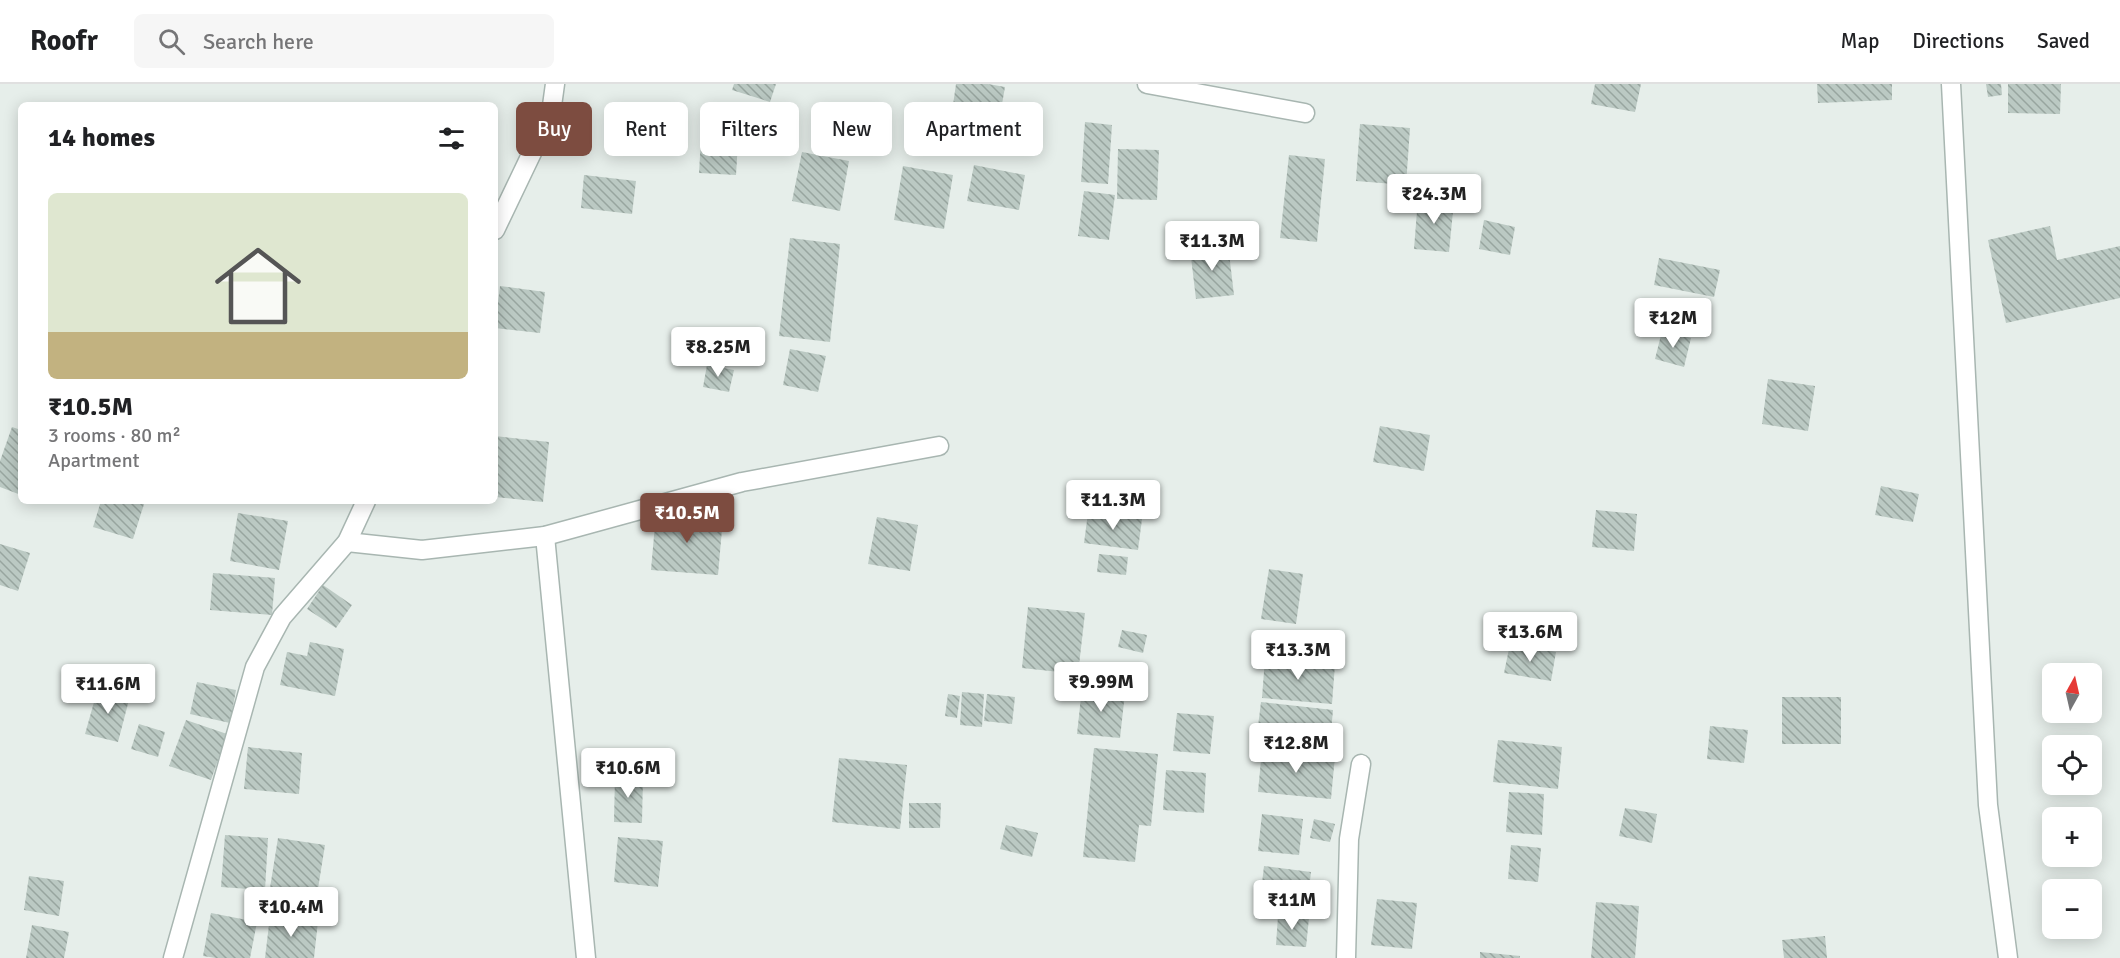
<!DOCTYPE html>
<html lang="en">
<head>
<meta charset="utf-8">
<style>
	body { margin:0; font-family:Signika,sans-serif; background:#f6f6f6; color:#202124; height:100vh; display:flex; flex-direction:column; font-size:22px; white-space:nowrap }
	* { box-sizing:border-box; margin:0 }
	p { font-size:20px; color:#757577 }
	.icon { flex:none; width:33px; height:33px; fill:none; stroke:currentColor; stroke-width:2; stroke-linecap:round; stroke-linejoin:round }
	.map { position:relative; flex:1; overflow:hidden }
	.panel { position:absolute; left:18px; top:18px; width:480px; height:402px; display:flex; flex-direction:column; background:#fff; border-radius:9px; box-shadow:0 3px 15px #0003 }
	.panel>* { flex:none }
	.banner { position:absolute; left:516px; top:18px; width:570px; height:54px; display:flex; gap:12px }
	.needle { width:39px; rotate:8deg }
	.buttons { position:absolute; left:2042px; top:579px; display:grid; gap:12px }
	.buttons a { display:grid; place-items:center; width:60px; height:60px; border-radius:9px; background:#fff; box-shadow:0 3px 15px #0003; font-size:30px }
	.price { position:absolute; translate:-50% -51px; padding:0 14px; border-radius:6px; background:#fff; color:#222; font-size:20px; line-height:39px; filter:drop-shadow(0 2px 3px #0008) }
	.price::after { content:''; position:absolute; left:50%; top:36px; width:18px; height:14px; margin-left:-9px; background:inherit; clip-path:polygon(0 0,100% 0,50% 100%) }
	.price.current { background:#7d4c40; color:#fff }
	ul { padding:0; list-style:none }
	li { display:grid; align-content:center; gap:12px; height:318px; padding:0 30px }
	li span { display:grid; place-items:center; height:186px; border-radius:9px; color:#555 }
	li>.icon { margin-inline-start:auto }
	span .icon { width:108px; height:108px; fill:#fffc; stroke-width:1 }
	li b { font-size:26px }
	h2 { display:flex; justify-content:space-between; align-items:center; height:72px; padding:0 30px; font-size:26px }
	.chip { padding:0 21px; border-radius:9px; background:#fff; box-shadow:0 3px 15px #0003; font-size:21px; line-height:54px }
	.chip.current { background:#7d4c40; color:#fff }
	header { display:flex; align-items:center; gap:36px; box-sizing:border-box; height:84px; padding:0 30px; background:#fff; border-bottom:2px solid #e0e0e0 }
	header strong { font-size:28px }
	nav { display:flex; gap:33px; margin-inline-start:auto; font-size:21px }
	.search { width:420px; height:54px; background:#f6f6f6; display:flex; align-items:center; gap:15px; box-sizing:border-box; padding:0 21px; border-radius:9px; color:#757577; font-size:22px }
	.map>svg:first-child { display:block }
	.building { fill:url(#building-back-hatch) }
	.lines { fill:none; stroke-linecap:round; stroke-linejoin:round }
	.street-casing { stroke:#a8b6b1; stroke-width:21 }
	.street { stroke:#fff; stroke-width:18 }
</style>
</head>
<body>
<header>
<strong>Roofr</strong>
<div class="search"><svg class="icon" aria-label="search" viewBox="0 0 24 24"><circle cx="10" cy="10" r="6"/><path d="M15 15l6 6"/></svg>Search here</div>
<nav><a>Map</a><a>Directions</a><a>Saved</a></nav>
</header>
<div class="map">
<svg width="2120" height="874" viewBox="0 0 2120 874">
	<defs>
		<pattern id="building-back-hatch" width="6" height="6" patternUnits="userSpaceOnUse" patternTransform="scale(1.5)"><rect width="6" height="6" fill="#bbc9c3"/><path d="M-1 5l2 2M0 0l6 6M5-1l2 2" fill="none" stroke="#98a59f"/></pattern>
	</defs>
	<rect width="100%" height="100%" fill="#e6eeea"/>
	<g class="building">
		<path d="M734,0H776L770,18L732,6Z"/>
		<path d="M956,0H988L1005,3L998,43L951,35Z"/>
		<path d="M1595,0H1641L1635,28L1591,20Z"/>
		<path d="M1817,0H1892V16L1818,19Z"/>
		<path d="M1986,0H2001L2002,11L1988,13Z"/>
		<path d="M2008,0H2061L2060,30L2008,29Z"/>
		<path d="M1085,38L1112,41L1108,100L1081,98Z"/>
		<path d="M1360,40L1410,44L1406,101L1356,97Z"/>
		<path d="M701,55L738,58L736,91L699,89Z"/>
		<path d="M1118,65L1159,66L1157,116L1117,115Z"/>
		<path d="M802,68L849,77L840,127L792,117Z"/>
		<path d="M1289,71L1325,75L1317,158L1280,154Z"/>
		<path d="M974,81L1025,91L1019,126L967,117Z"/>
		<path d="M903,82L953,91L944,145L894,136Z"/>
		<path d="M584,91L636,97L632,130L581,124Z"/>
		<path d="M1084,107L1115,111L1109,156L1078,152Z"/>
		<path d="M1418,114L1454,117L1449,168L1414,165Z"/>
		<path d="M1484,136L1515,143L1510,171L1479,165Z"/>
		<path d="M2050,142L2057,176L2120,162V214L2006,239L1988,156Z"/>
		<path d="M790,154L840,160L830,258L779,252Z"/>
		<path d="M1228,161L1234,211L1196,215L1190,165Z"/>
		<path d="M1659,174L1720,186L1714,213L1654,201Z"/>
		<path d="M500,202L545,208L540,249L495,244Z"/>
		<path d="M1662,247L1691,254L1684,283L1655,275Z"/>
		<path d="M790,265L826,272L818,308L783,301Z"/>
		<path d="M707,281L734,286L729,308L703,303Z"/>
		<path d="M1768,295L1815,302L1808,347L1762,340Z"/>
		<path d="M1380,342L1430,351L1424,387L1373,378Z"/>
		<path d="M12,343L21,346V411L0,403V377Z"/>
		<path d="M495,352L549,358L543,418L495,413Z"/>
		<path d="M1090,399L1137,404L1134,432L1088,426Z"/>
		<path d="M1881,402L1919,410L1913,438L1875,431Z"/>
		<path d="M101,417H145L133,455L93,443Z"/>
		<path d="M1596,426L1637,430L1634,467L1592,463Z"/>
		<path d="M238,429L288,437L279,486L230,477Z"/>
		<path d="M656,429L723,434L718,491L651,486Z"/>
		<path d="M1088,429L1142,435L1138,466L1084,459Z"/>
		<path d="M877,433L918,441L910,487L868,480Z"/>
		<path d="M0,460L30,469L18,507L0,501Z"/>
		<path d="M1099,470L1128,473L1126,491L1097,488Z"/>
		<path d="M1269,485L1303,490L1296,540L1261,535Z"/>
		<path d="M213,489L275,494L272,531L210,526Z"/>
		<path d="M323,501L352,521L336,544L307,525Z"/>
		<path d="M1028,523L1085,529L1078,590L1022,584Z"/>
		<path d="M1122,546L1147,551L1143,569L1118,563Z"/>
		<path d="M310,558L344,565L335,612L280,601L287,568L307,572Z"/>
		<path d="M1510,560L1556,568L1551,597L1504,589Z"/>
		<path d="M1265,574L1335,580L1332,620L1262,614Z"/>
		<path d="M197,598L236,606L230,639L190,630Z"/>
		<path d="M98,604L130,612L118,658L85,650Z"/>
		<path d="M1082,604L1125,609L1120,654L1077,650Z"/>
		<path d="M962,608L984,610L982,643L960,641Z"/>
		<path d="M948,610L960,612L957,634L945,632Z"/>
		<path d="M987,610L1015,613L1012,640L984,637Z"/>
		<rect x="1782" y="613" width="59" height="47"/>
		<path d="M1261,618L1333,626L1330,659L1257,651Z"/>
		<path d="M1177,629L1214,632L1210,670L1173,667Z"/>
		<path d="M186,636L227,650L211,696L169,682Z"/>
		<path d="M139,640L165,648L158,673L131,665Z"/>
		<path d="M1710,642L1748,646L1744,679L1707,675Z"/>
		<path d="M1498,656L1562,663L1558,705L1493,698Z"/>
		<path d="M248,663L302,669L299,710L244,705Z"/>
		<path d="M1094,664L1158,670L1151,742L1139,741L1135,778L1083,773Z"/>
		<path d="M1262,665L1335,672L1331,715L1258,708Z"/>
		<path d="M839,674L907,681L900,745L832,738Z"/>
		<path d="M1166,686L1206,689L1204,729L1163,726Z"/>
		<path d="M615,691L643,692L642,739L614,738Z"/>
		<path d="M1509,708L1544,710L1542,751L1506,748Z"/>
		<path d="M909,719H941L940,744H909Z"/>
		<path d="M1625,724L1657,730L1652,759L1619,752Z"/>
		<path d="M1262,730L1303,735L1299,771L1258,767Z"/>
		<path d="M1314,735L1335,740L1330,758L1310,754Z"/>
		<path d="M1006,741L1038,749L1032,773L1000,765Z"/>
		<path d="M225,751L268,754L265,806L221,803Z"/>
		<path d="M618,753L663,757L658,803L614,798Z"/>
		<path d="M278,754L325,761L316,817L269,810Z"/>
		<path d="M1511,761L1541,764L1538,798L1508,795Z"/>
		<path d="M1264,782L1311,788L1306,831L1259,825Z"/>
		<path d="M29,792L64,797L59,832L24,826Z"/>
		<path d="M1377,815L1417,819L1412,865L1371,861Z"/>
		<path d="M1596,818L1639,822L1635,874H1591Z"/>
		<path d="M211,829L257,838L250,874H216L203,872Z"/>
		<path d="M270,832L318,837L314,874H265Z"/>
		<path d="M1278,832L1309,834L1306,863L1276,861Z"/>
		<path d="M32,841L69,848L64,874H26Z"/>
		<path d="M1825,852L1827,874H1784L1782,856Z"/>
		<path d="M1480,868L1520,872V874H1480Z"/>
	</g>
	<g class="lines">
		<defs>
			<g id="street">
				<path d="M1147,0L1305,29"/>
				<path d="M1951,0L1988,721L2008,874"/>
				<path d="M495,146L551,29L555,0"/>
				<path d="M545,452L586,874"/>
				<path d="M347,458L422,466L545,452L742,398L939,362"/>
				<path d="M173,874L255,583L282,533L347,458L366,417"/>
				<path d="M1346,874L1349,755L1361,680"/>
			</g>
		</defs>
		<use href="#street" class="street-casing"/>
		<use href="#street" class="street"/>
	</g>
</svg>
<div class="buttons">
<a><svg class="needle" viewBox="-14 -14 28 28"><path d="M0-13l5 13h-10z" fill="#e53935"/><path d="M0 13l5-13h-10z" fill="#757577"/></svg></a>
<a><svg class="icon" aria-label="locate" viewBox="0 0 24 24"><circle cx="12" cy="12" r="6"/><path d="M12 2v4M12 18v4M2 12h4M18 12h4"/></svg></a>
<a>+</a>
<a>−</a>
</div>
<b class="price" style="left:1434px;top:141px">₹24.3M</b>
<b class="price" style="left:1212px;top:188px">₹11.3M</b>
<b class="price" style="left:1673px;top:265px">₹12M</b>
<b class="price" style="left:718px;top:294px">₹8.25M</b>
<b class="price" style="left:1113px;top:447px">₹11.3M</b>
<b class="price current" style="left:687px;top:460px">₹10.5M</b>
<b class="price" style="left:1530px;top:579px">₹13.6M</b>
<b class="price" style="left:1298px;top:597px">₹13.3M</b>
<b class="price" style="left:1101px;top:629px">₹9.99M</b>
<b class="price" style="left:108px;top:631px">₹11.6M</b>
<b class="price" style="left:1296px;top:690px">₹12.8M</b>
<b class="price" style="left:628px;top:715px">₹10.6M</b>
<b class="price" style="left:1292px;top:847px">₹11M</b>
<b class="price" style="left:291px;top:854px">₹10.4M</b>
<div class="banner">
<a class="chip current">Buy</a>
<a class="chip">Rent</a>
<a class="chip">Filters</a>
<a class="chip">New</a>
<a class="chip">Apartment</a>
</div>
<section class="panel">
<h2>14 homes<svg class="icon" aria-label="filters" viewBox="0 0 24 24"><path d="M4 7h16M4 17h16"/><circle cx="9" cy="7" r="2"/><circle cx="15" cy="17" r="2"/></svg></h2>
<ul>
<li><span style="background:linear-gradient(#dfe7d0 75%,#c2b280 0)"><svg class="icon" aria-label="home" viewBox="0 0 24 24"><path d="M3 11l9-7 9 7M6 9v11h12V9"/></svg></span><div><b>₹10.5M</b><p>3 rooms · 80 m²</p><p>Apartment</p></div></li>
</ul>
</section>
</div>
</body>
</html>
